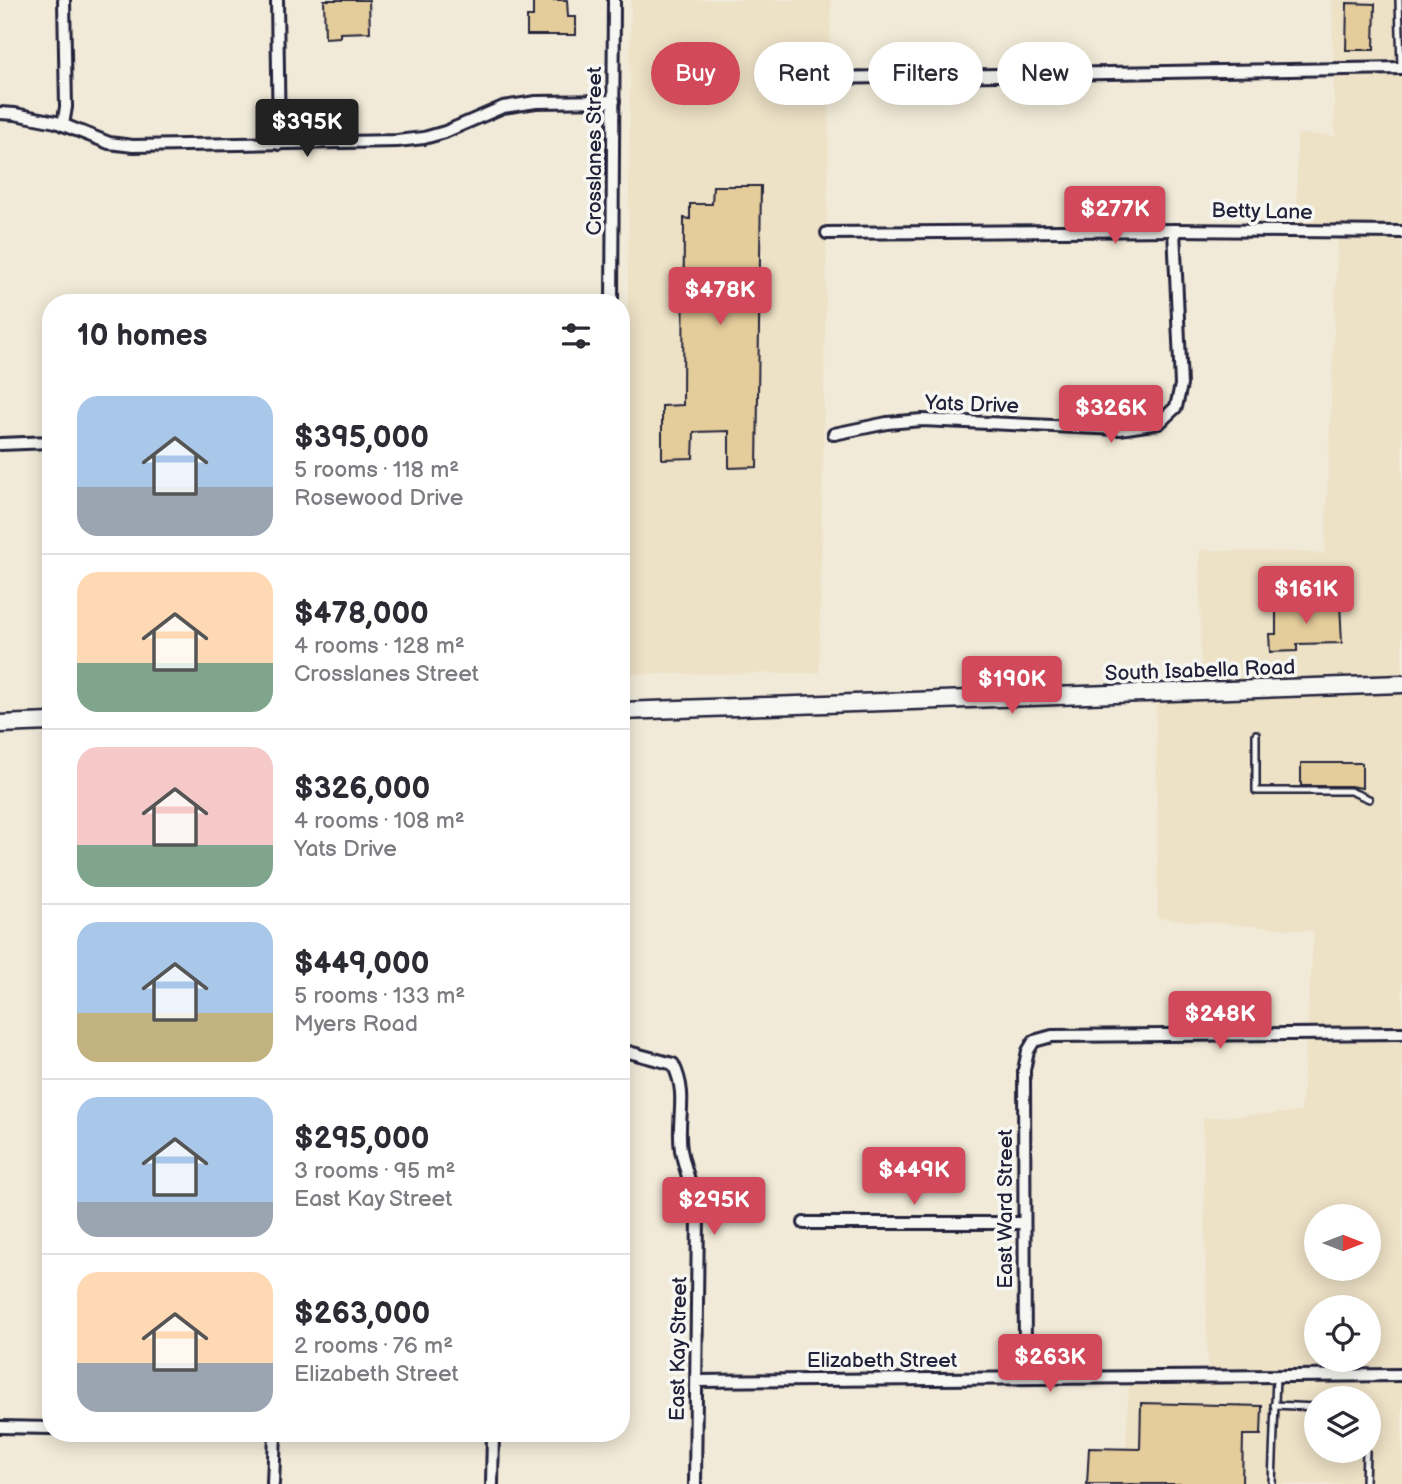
<!DOCTYPE html>
<html lang="en">
<head>
<meta charset="utf-8">
<style>
	body { margin:0; font-family:"Balsamiq Sans",sans-serif; background:#f2f2f3; color:#2b2b33; height:100vh; display:flex; flex-direction:column; font-size:26px; white-space:nowrap }
	* { box-sizing:border-box; margin:0 }
	p { font-size:23px; color:#7c7c81 }
	.icon { flex:none; width:38px; height:38px; fill:none; stroke:currentColor; stroke-width:2; stroke-linecap:round; stroke-linejoin:round }
	.map { position:relative; flex:1; overflow:hidden }
	.drawer { position:absolute; left:42px; top:294px; width:588px; height:1148px; display:flex; flex-direction:column; background:#fff; border-radius:28px; box-shadow:0 4px 18px #0003 }
	.drawer>* { flex:none }
	.top-card { position:absolute; left:651px; top:42px; width:646px; height:63px; display:flex; gap:14px }
	.needle { width:46px; rotate:90deg }
	.tools { position:absolute; left:1304px; top:1204px; display:grid; gap:14px }
	.tools a { display:grid; place-items:center; width:77px; height:77px; border-radius:50%; background:#fff; box-shadow:0 4px 18px #0003; font-size:35px }
	.price { position:absolute; translate:-50% -60px; padding:0 16px; border-radius:7px; background:#d1495b; color:#fff; font-size:23px; line-height:46px; filter:drop-shadow(0 2px 4px #0008) }
	.price::after { content:''; position:absolute; left:50%; top:42px; width:21px; height:16px; margin-left:-10px; background:inherit; clip-path:polygon(0 0,100% 0,50% 100%) }
	.price.active { background:#222; color:#fff }
	ul { padding:0; list-style:none }
	li { display:flex; align-items:center; gap:21px; height:175px; padding:0 35px }
	li+li { border-top:2px solid #e1e1e2 }
	li span { display:grid; place-items:center; flex:none; width:196px; height:140px; border-radius:21px; color:#555 }
	li>.icon { margin-inline-start:auto }
	span .icon { width:84px; height:84px; fill:#fffc; stroke-width:1 }
	li b { font-size:30px }
	h2 { display:flex; justify-content:space-between; align-items:center; height:84px; padding:0 35px; font-size:30px }
	.pill { padding:0 24px; border-radius:32px; background:#fff; box-shadow:0 4px 18px #0003; font-size:24px; line-height:63px }
	.pill.active { background:#d1495b; color:#fff }
	.map>svg:first-child { display:block }
	.built { fill:#ede1c6; fill-rule:evenodd }
	.building { fill:#e5cd9b; stroke:#22223b; stroke-width:2 }
	.lines { fill:none; stroke-linecap:round; stroke-linejoin:round }
	.service-casing { stroke:#22223b; stroke-width:10 }
	.minor-casing { stroke:#22223b; stroke-width:16 }
	.secondary-casing { stroke:#22223b; stroke-width:21 }
	.service { stroke:#f6f6f2; stroke-width:5 }
	.minor { stroke:#f6f6f2; stroke-width:10 }
	.secondary { stroke:#f6f6f2; stroke-width:16 }
	.labels { text-anchor:middle; stroke-width:7; stroke-linejoin:round; paint-order:stroke }
	.street-label { font-size:21px; fill:#22223b; stroke:#f6f6f2 }
</style>
</head>
<body>
<div class="map">
<svg width="1402" height="1484" viewBox="0 0 1402 1484">
	<rect width="100%" height="100%" fill="#f1ead8"/>
	<filter id="ink" filterUnits="userSpaceOnUse"><feTurbulence type="fractalNoise" baseFrequency=".0143" numOctaves="2"/><feDisplacementMap in="SourceGraphic" scale="14" xChannelSelector="R" yChannelSelector="G"/><feConvolveMatrix kernelMatrix="1 2 1 2 8 2 1 2 1" color-interpolation-filters="sRGB"/></filter>
	<g filter="url(#ink)">
		<g class="built">
			<path d="M631,0H831L819,673L624,674Z"/>
			<path d="M1332,0H1402V1484H1125L1129,1377L1208,1376L1203,1118L1301,1112L1314,931L1158,918L1156,692L1201,690L1200,550L1325,553L1338,232L1297,231V134L1335,136ZM1316,1216H1368V1269H1316ZM1316,1307H1368V1360H1316ZM1316,1398H1368V1451H1316Z"/>
		</g>
		<g class="building">
			<path d="M324,0H369L370,32L340,33V37L325,38Z"/>
			<path d="M533,0H567L568,17H576V35H527V17H533Z"/>
			<path d="M1347,3L1375,4L1374,50H1346Z"/>
			<path d="M713,186H761L757,467L729,468V431L694,432L693,458L662,459V406L683,405L684,218L690,219V204H712Z"/>
			<path d="M1340,603L1342,643L1297,644V651L1270,652L1269,634H1276V605Z"/>
			<path d="M1301,763H1362V788L1350,786H1301Z"/>
			<path d="M1141,1403L1262,1406L1261,1435H1243L1242,1484H1087L1089,1448L1140,1449Z"/>
		</g>
		<g class="lines">
			<defs>
				<g id="service">
					<path d="M1399,0L1401,67"/>
					<path d="M1256,734V791H1350L1369,799"/>
					<path d="M1274,1405L1316,1407"/>
					<path d="M1272,1484L1276,1376"/>
					<path d="M1365,1484L1366,1451"/>
				</g>
				<g id="minor">
					<path d="M277,0L279,144"/>
					<path d="M827,78L1402,68"/>
					<path d="M0,113L15,114L56,122L109,143L133,146L397,141L424,138L445,132L503,107L536,102L614,101"/>
					<path d="M63,125L66,107L64,0"/>
					<path d="M827,233L1174,230L1402,232"/>
					<path d="M612,303L614,0"/>
					<path d="M834,434L887,423L922,420L1120,429L1159,423L1176,407L1181,385L1174,230"/>
					<path d="M0,444L51,442"/>
					<path d="M621,1050L673,1064C689,1096 676,1118 681,1150C685,1171 694,1192 698,1214L695,1484"/>
					<path d="M804,1223H1023"/>
					<path d="M1025,1378L1024,1070L1028,1051L1034,1041L1052,1036L1402,1033"/>
					<path d="M697,1381L1402,1375"/>
					<path d="M0,1427L51,1428"/>
					<path d="M273,1484L275,1433"/>
					<path d="M492,1484L493,1433"/>
				</g>
				<g id="secondary">
					<path d="M621,711L1402,684"/>
					<path d="M0,724L51,722"/>
				</g>
			</defs>
			<use href="#service" class="service-casing"/>
			<use href="#minor" class="minor-casing"/>
			<use href="#secondary" class="secondary-casing"/>
			<use href="#service" class="service"/>
			<use href="#minor" class="minor"/>
			<use href="#secondary" class="secondary"/>
		</g>
	</g>
	<g class="labels">
		<g class="street-label">
			<text transform="translate(594 151) rotate(-90)" y="7">Crosslanes Street</text>
			<text transform="translate(1262 211) rotate(1)" y="7">Betty Lane</text>
			<text transform="translate(972 404) rotate(2)" y="7">Yats Drive</text>
			<text transform="translate(1200 670) rotate(-2)" y="7">South Isabella Road</text>
			<text transform="translate(1005 1209) rotate(-90)" y="7">East Ward Street</text>
			<text transform="translate(678 1349) rotate(-89)" y="7">East Kay Street</text>
			<text x="882" y="1367">Elizabeth Street</text>
		</g>
	</g>
</svg>
<div class="tools">
<a><svg class="needle" viewBox="-14 -14 28 28"><path d="M0-13l5 13h-10z" fill="#e53935"/><path d="M0 13l5-13h-10z" fill="#7c7c81"/></svg></a>
<a><svg class="icon" aria-label="locate" viewBox="0 0 24 24"><circle cx="12" cy="12" r="6"/><path d="M12 2v4M12 18v4M2 12h4M18 12h4"/></svg></a>
<a><svg class="icon" aria-label="layers" viewBox="0 0 24 24"><path d="M12 4l9 5-9 5-9-5zM3 14l9 5 9-5"/></svg></a>
</div>
<b class="price active" style="left:307px;top:159px">$395K</b>
<b class="price" style="left:1115px;top:246px">$277K</b>
<b class="price" style="left:720px;top:327px">$478K</b>
<b class="price" style="left:1111px;top:445px">$326K</b>
<b class="price" style="left:1306px;top:626px">$161K</b>
<b class="price" style="left:1012px;top:716px">$190K</b>
<b class="price" style="left:1220px;top:1051px">$248K</b>
<b class="price" style="left:914px;top:1207px">$449K</b>
<b class="price" style="left:714px;top:1237px">$295K</b>
<b class="price" style="left:1050px;top:1394px">$263K</b>
<div class="top-card">
<a class="pill active">Buy</a>
<a class="pill">Rent</a>
<a class="pill">Filters</a>
<a class="pill">New</a>
</div>
<section class="drawer">
<h2>10 homes<svg class="icon" aria-label="filters" viewBox="0 0 24 24"><path d="M4 7h16M4 17h16"/><circle cx="9" cy="7" r="2"/><circle cx="15" cy="17" r="2"/></svg></h2>
<ul>
<li><span style="background:linear-gradient(#a9c7e8 65%,#9aa5b1 0)"><svg class="icon" aria-label="home" viewBox="0 0 24 24"><path d="M3 11l9-7 9 7M6 9v11h12V9"/></svg></span><div><b>$395,000</b><p>5 rooms · 118 m²</p><p>Rosewood Drive</p></div></li>
<li><span style="background:linear-gradient(#ffd9b3 65%,#7fa58c 0)"><svg class="icon" aria-label="home" viewBox="0 0 24 24"><path d="M3 11l9-7 9 7M6 9v11h12V9"/></svg></span><div><b>$478,000</b><p>4 rooms · 128 m²</p><p>Crosslanes Street</p></div></li>
<li><span style="background:linear-gradient(#f6c9c9 70%,#7fa58c 0)"><svg class="icon" aria-label="home" viewBox="0 0 24 24"><path d="M3 11l9-7 9 7M6 9v11h12V9"/></svg></span><div><b>$326,000</b><p>4 rooms · 108 m²</p><p>Yats Drive</p></div></li>
<li><span style="background:linear-gradient(#a9c7e8 65%,#c2b280 0)"><svg class="icon" aria-label="home" viewBox="0 0 24 24"><path d="M3 11l9-7 9 7M6 9v11h12V9"/></svg></span><div><b>$449,000</b><p>5 rooms · 133 m²</p><p>Myers Road</p></div></li>
<li><span style="background:linear-gradient(#a9c7e8 75%,#9aa5b1 0)"><svg class="icon" aria-label="home" viewBox="0 0 24 24"><path d="M3 11l9-7 9 7M6 9v11h12V9"/></svg></span><div><b>$295,000</b><p>3 rooms · 95 m²</p><p>East Kay Street</p></div></li>
<li><span style="background:linear-gradient(#ffd9b3 65%,#9aa5b1 0)"><svg class="icon" aria-label="home" viewBox="0 0 24 24"><path d="M3 11l9-7 9 7M6 9v11h12V9"/></svg></span><div><b>$263,000</b><p>2 rooms · 76 m²</p><p>Elizabeth Street</p></div></li>
</ul>
</section>
</div>
</body>
</html>
